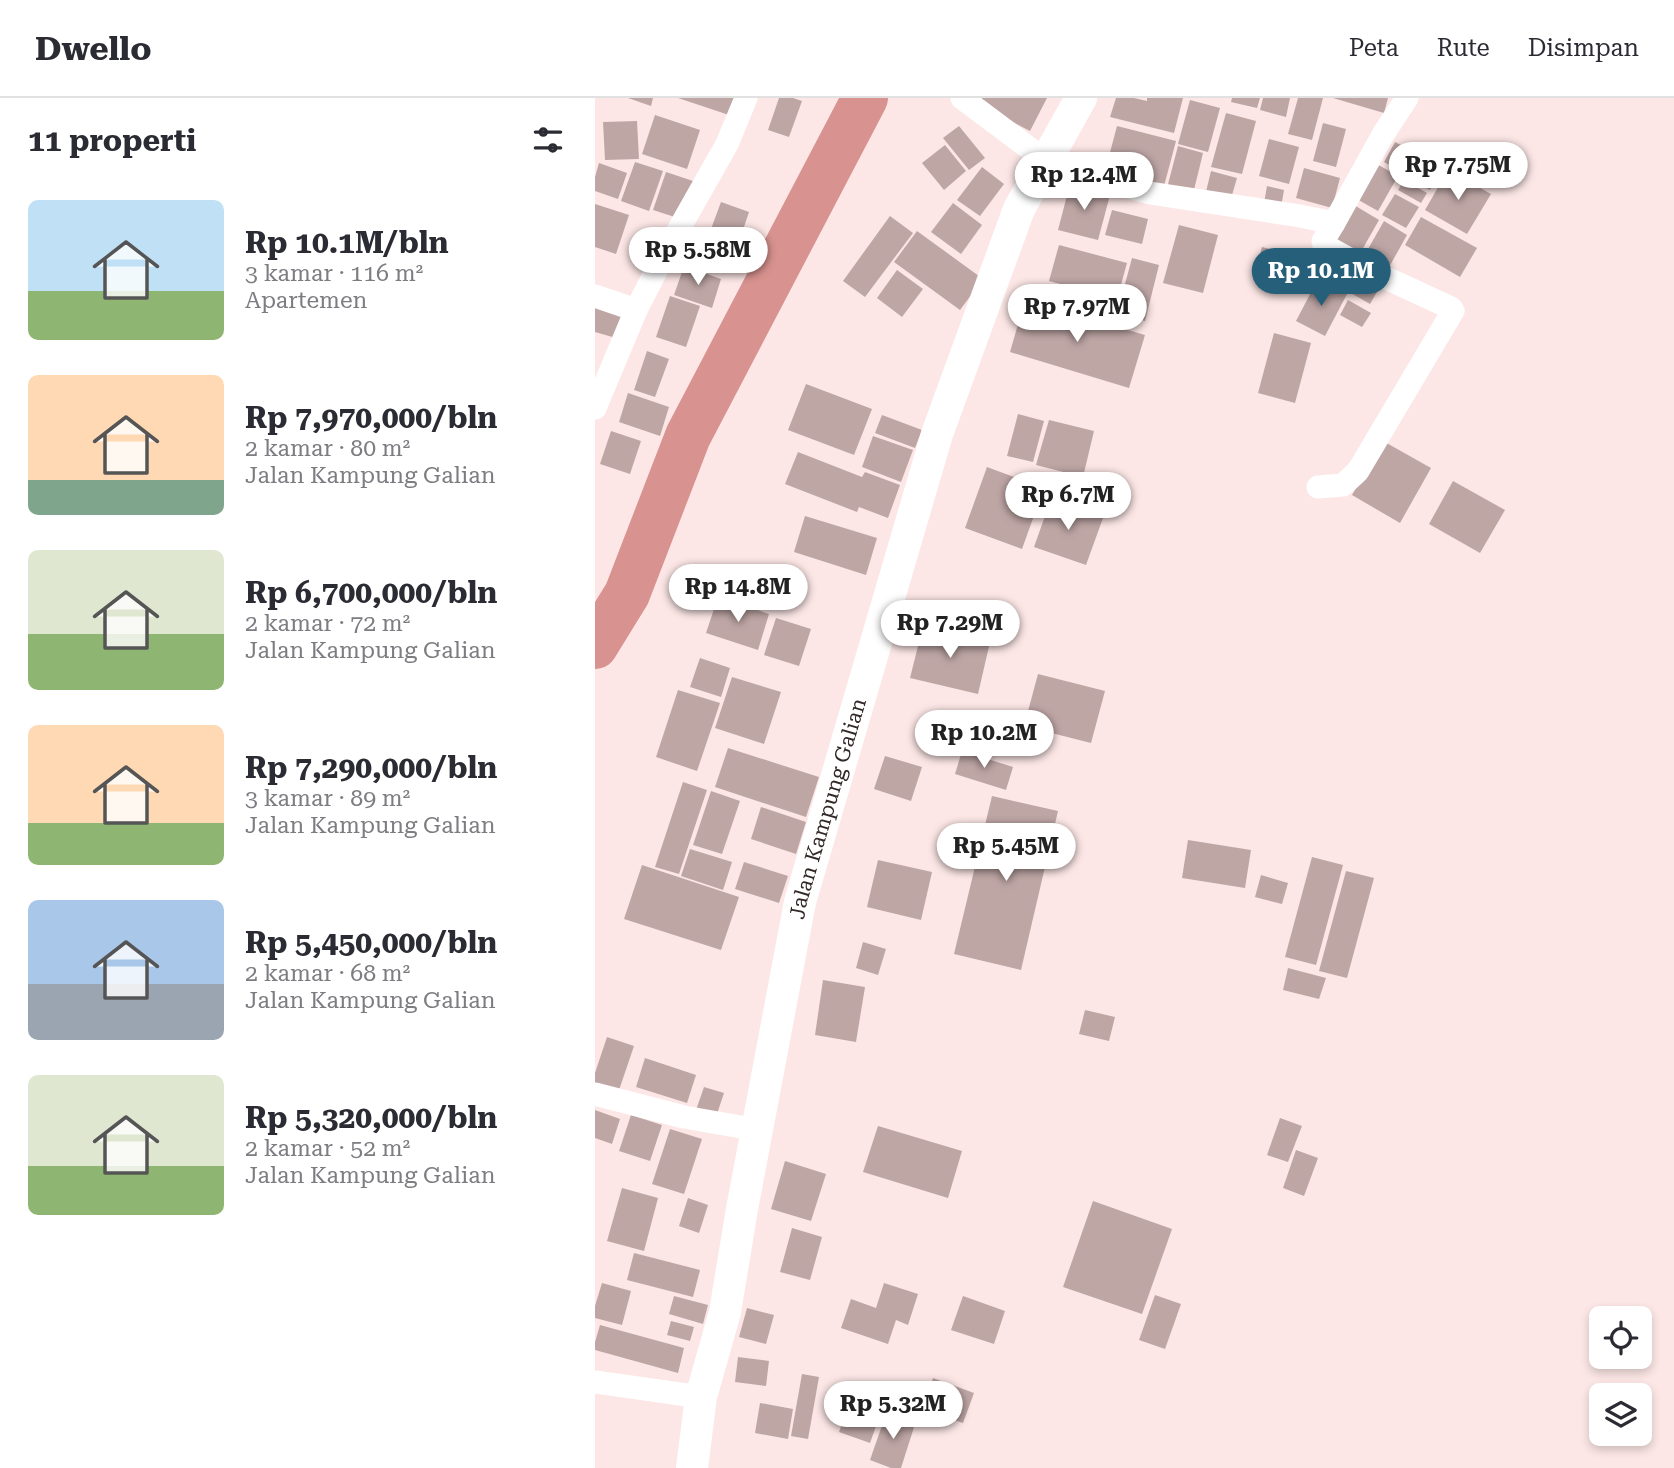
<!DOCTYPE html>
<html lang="id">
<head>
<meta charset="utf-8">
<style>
	body { margin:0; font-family:"Roboto Serif",serif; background:#f7f7f7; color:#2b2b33; height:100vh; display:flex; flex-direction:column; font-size:26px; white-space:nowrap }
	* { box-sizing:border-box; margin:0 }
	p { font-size:23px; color:#7c7c81 }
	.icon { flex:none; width:38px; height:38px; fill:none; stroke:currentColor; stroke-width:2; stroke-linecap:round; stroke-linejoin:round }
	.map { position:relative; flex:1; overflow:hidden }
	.sheet { display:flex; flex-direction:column; background:#fff; width:595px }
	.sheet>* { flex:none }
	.fabs { position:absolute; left:994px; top:1208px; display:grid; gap:14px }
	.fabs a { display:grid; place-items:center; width:63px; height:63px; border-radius:10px; background:#fff; box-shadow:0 4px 10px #0003; font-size:35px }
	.price { position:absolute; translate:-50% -60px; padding:0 16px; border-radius:24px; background:#fff; color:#222; font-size:23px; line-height:46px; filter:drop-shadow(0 2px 4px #0008) }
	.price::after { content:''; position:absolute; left:50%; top:42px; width:21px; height:16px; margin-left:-10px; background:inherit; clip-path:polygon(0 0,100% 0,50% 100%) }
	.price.selected { background:#265f79; color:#fff }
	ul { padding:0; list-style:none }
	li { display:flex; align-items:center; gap:21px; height:175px; padding:0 28px }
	li span { display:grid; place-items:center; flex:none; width:196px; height:140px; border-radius:10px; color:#555 }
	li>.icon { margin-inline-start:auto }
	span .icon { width:84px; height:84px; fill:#fffc; stroke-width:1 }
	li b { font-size:30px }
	h2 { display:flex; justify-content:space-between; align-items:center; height:84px; padding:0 28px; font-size:30px }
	header { display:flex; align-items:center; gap:42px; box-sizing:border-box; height:98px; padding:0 35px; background:#fff; border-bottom:2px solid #e1e1e2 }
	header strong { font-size:33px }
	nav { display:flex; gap:38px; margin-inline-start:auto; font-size:24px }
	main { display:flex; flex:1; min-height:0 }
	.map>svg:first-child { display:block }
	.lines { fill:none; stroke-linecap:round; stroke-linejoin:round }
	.river { stroke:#d8928f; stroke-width:46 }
	.building { fill:#bea6a5 }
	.minor { stroke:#fff; stroke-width:23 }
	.secondary { stroke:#fff; stroke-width:32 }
	.labels { text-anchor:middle; stroke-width:5; stroke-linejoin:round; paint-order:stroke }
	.street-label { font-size:21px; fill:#312827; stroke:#fef8f8 }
</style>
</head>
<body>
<header>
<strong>Dwello</strong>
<nav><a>Peta</a><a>Rute</a><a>Disimpan</a></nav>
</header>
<main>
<section class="sheet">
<h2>11 properti<svg class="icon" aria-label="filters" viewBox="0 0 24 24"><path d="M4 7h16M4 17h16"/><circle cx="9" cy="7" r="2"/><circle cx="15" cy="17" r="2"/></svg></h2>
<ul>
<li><span style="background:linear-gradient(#bfe0f5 65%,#8fb573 0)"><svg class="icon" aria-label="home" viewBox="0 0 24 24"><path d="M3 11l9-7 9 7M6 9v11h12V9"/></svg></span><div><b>Rp 10.1M/bln</b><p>3 kamar · 116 m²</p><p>Apartemen</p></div></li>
<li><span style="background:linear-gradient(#ffd9b3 75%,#7fa58c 0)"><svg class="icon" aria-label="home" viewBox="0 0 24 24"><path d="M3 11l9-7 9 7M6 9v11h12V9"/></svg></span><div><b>Rp 7,970,000/bln</b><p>2 kamar · 80 m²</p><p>Jalan Kampung Galian</p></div></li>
<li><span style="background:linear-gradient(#dfe7d0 60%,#8fb573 0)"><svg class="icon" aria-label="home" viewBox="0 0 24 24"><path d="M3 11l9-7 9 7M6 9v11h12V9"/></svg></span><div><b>Rp 6,700,000/bln</b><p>2 kamar · 72 m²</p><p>Jalan Kampung Galian</p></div></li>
<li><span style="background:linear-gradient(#ffd9b3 70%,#8fb573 0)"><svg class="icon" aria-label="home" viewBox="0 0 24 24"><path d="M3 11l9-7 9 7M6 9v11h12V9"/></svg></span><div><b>Rp 7,290,000/bln</b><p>3 kamar · 89 m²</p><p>Jalan Kampung Galian</p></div></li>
<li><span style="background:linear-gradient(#a9c7e8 60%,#9aa5b1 0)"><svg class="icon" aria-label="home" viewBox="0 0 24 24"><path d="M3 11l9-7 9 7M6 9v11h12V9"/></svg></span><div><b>Rp 5,450,000/bln</b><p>2 kamar · 68 m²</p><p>Jalan Kampung Galian</p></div></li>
<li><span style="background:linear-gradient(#dfe7d0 65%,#8fb573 0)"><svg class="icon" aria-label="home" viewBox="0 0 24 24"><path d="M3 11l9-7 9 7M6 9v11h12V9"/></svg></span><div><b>Rp 5,320,000/bln</b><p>2 kamar · 52 m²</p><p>Jalan Kampung Galian</p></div></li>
</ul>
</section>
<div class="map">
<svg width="1079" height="1370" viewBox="0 0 1079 1370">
	<rect width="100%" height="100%" fill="#fce7e6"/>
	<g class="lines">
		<path class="river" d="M0,548L32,496L93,338L270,0"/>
	</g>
	<g class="building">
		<path d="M33,0H58L56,8Z"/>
		<path d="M83,0H143L137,18Z"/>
		<path d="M184,0H198L207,3L194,39L173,32Z"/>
		<path d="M372,0H452L435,33Z"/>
		<path d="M521,0H539L552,3V0H588L579,35L515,19Z"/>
		<path d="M637,0H665L662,10L636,4Z"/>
		<path d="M668,0H695L691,19L665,12Z"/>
		<path d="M703,0H728L717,42L693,36Z"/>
		<path d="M738,0H793L789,15Z"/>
		<path d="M595,2L625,10L613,54L583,46Z"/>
		<path d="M631,15L661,23L647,76L616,69Z"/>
		<path d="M60,17L105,32L92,71L47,56Z"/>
		<path d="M42,23L44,61L10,62L8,24Z"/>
		<path d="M728,25L751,31L741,69L718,63Z"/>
		<path d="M364,28L390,60L374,72L348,40Z"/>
		<path d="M522,28L581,43L568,92L509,77Z"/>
		<path d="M674,41L704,49L694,86L664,78Z"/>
		<path d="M800,44L825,57L813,78L789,64Z"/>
		<path d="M350,47L371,73L349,92L327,65Z"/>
		<path d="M583,48L608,55L598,96L572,90Z"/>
		<path d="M40,64L68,73L54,113L26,103Z"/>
		<path d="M824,64L845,75L835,92L814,81Z"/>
		<path d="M4,65L32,75L23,101L0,93V79Z"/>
		<path d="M780,65L803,78L783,113L760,100Z"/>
		<path d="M387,69L409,86L385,118L362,102Z"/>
		<path d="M709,70L745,80L737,110L701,100Z"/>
		<path d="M853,72L896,96L872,136L830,112Z"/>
		<path d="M616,73L642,80L635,104L610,98Z"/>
		<path d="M71,74L98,83L86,121L58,112Z"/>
		<path d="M809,82L832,95L826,105L803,92Z"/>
		<path d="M475,86L515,97L503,142L463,132Z"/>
		<path d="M672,88L689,92L685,115L668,111Z"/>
		<path d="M800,96L824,109L811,130L787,117Z"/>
		<path d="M126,104L154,114L145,141L116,131Z"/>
		<path d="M358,105L387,127L366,156L336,134Z"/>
		<path d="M0,106L34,117L21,156L0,149Z"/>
		<path d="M759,107L784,122L763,159L737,144Z"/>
		<path d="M517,112L553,121L547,146L510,137Z"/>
		<path d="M295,118L318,135L270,199L248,183Z"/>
		<path d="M826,119L882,150L865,179L810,147Z"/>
		<path d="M789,123L812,137L793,171L769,158Z"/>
		<path d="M584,127L623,137L608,195L568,185Z"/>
		<path d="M322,133L388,181L365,212L299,164Z"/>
		<path d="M110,135L138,144L128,175L99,166Z"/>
		<path d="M464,147L532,165L522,201L454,183Z"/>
		<path d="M667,149L712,160L705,189L659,178Z"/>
		<path d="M537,160L564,167L550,223L522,216Z"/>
		<path d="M739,160L786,187L775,206L728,179Z"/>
		<path d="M89,168L126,181L117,210L79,197Z"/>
		<path d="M302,172L328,191L307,219L282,200Z"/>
		<path d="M723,181L752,196L730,238L701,223Z"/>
		<path d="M75,198L105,208L91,249L61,239Z"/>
		<path d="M430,202L550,237L534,290L415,254Z"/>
		<path d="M753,202L776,215L767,229L745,217Z"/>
		<path d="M0,205L30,215L21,240L0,234Z"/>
		<path d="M679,235L716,245L700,305L663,295Z"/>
		<path d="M52,253L74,261L60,299L39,292Z"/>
		<path d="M211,286L277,311L259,357L193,332Z"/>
		<path d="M33,295L74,309L65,338L24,324Z"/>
		<path d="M423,316L449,323L438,364L412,358Z"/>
		<path d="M287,317L327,332L320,350L280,335Z"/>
		<path d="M454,322L499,333L488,379L441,367Z"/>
		<path d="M16,333L46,343L35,376L5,366Z"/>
		<path d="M278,338L318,352L306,384L267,369Z"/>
		<path d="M788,343L836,370L805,425L757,397Z"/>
		<path d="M203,354L267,379L270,374L305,387L293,420L264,409L262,414L190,386Z"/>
		<path d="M392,369L449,390L427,451L370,430Z"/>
		<path d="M858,383L910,412L885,455L834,426Z"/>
		<path d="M456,401L508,420L491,467L439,449Z"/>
		<path d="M210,418L282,440L271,477L199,454Z"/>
		<path d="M123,499L174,516L163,552L111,535Z"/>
		<path d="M181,520L216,531L204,568L169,557Z"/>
		<path d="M328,528L395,544L383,596L315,580Z"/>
		<path d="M105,560L135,570L126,599L95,589Z"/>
		<path d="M443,576L510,593L496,645L429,628Z"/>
		<path d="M137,579L186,594L169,646L120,630Z"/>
		<path d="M83,592L125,605L102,673L61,659Z"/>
		<path d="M133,650L224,679L211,719L120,689Z"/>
		<path d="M367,653L418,669L411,692L360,676Z"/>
		<path d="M290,658L327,669L316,703L279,691Z"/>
		<path d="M88,684L112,692L84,776L60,769Z"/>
		<path d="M116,693L145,703L127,756L98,747Z"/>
		<path d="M397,698L463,713L426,872L359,856Z"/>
		<path d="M166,709L211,724L201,756L156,741Z"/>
		<path d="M593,742L656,752L650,790L587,780Z"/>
		<path d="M95,751L137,764L128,792L86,778Z"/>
		<path d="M717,759L748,767L721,867L690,859Z"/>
		<path d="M283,762L337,774L326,822L272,809Z"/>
		<path d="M149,764L193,778L184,805L140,791Z"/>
		<path d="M47,767L144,799L126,852L29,821Z"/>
		<path d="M751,773L779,780L752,880L724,873Z"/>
		<path d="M666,777L693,785L687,806L660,799Z"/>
		<path d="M268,844L291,851L283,877L261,870Z"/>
		<path d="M693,870L731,880L724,901L688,892Z"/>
		<path d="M228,882L270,889L261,944L220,937Z"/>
		<path d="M490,912L520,919L514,943L484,936Z"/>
		<path d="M12,939L39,948L22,998L0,991V975Z"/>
		<path d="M50,960L101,977L92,1005L41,989Z"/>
		<path d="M109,989L129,995L120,1022L100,1015Z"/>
		<path d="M0,1012L25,1021L17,1046L0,1040Z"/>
		<path d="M36,1017L67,1027L55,1063L24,1053Z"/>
		<path d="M685,1020L707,1028L693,1064L672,1057Z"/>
		<path d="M283,1028L367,1053L353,1100L268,1074Z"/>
		<path d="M75,1031L107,1041L89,1096L57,1086Z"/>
		<path d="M701,1052L723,1060L709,1098L688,1090Z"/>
		<path d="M190,1063L231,1076L216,1123L176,1111Z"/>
		<path d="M27,1090L63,1100L49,1153L12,1143Z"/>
		<path d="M93,1100L113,1107L104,1135L84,1128Z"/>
		<path d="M498,1103L577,1131L547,1216L468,1189Z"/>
		<path d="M197,1130L227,1139L215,1182L185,1174Z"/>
		<path d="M39,1155L105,1172L98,1199L32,1182Z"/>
		<path d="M7,1185L36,1193L27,1227L0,1220V1208Z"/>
		<path d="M289,1185L323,1196L313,1227L301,1222L293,1246L246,1230L256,1201L281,1210Z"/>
		<path d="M560,1197L586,1206L570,1251L544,1242Z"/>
		<path d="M79,1198L113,1207L108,1226L74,1216Z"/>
		<path d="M368,1198L410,1213L399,1246L356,1232Z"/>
		<path d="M152,1210L179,1217L171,1246L144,1239Z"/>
		<path d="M76,1223L99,1229L95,1243L72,1237Z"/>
		<path d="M5,1227L89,1250L83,1275L0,1252V1244Z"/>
		<path d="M143,1259L174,1263L171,1288L140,1284Z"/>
		<path d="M207,1276L224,1279L213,1341L196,1338Z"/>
		<path d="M338,1280L379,1295L368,1325L327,1311Z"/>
		<path d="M260,1289L291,1300L275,1345L244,1334Z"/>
		<path d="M165,1305L198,1311L193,1341L160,1335Z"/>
		<path d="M292,1313L321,1323L306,1370H296L275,1362Z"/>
	</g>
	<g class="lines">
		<g class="minor">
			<path d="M367,0L450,62L501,80L555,95L705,118L739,125L789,35L812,0"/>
			<path d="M0,198L41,212"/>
			<path d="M0,310L41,212L72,152L132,46L151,0"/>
			<path d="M723,389L748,387L763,373L858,213L856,210L776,173L729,147L728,143L739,125"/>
			<path d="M0,996L89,1019L163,1032"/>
			<path d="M0,1284L106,1299"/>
		</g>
		<path class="secondary" id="s1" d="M97,1370L106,1299L130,1214L147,1111L205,804L342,336L424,111L486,0"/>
	</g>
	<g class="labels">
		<g class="street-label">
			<text dy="7" stroke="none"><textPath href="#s1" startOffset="674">Jalan Kampung Galian</textPath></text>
		</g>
	</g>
</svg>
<div class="fabs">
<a><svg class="icon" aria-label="locate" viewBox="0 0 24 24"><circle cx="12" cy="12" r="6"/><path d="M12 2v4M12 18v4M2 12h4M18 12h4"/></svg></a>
<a><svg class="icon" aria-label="layers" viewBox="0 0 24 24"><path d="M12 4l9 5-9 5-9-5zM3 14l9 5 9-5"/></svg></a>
</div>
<b class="price" style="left:863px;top:104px">Rp 7.75M</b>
<b class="price" style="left:489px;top:114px">Rp 12.4M</b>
<b class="price" style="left:103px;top:189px">Rp 5.58M</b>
<b class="price selected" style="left:726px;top:210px">Rp 10.1M</b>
<b class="price" style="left:482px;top:246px">Rp 7.97M</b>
<b class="price" style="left:473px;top:434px">Rp 6.7M</b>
<b class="price" style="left:143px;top:526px">Rp 14.8M</b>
<b class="price" style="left:355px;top:562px">Rp 7.29M</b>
<b class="price" style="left:389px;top:672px">Rp 10.2M</b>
<b class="price" style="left:411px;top:785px">Rp 5.45M</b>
<b class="price" style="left:298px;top:1343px">Rp 5.32M</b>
</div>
</main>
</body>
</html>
